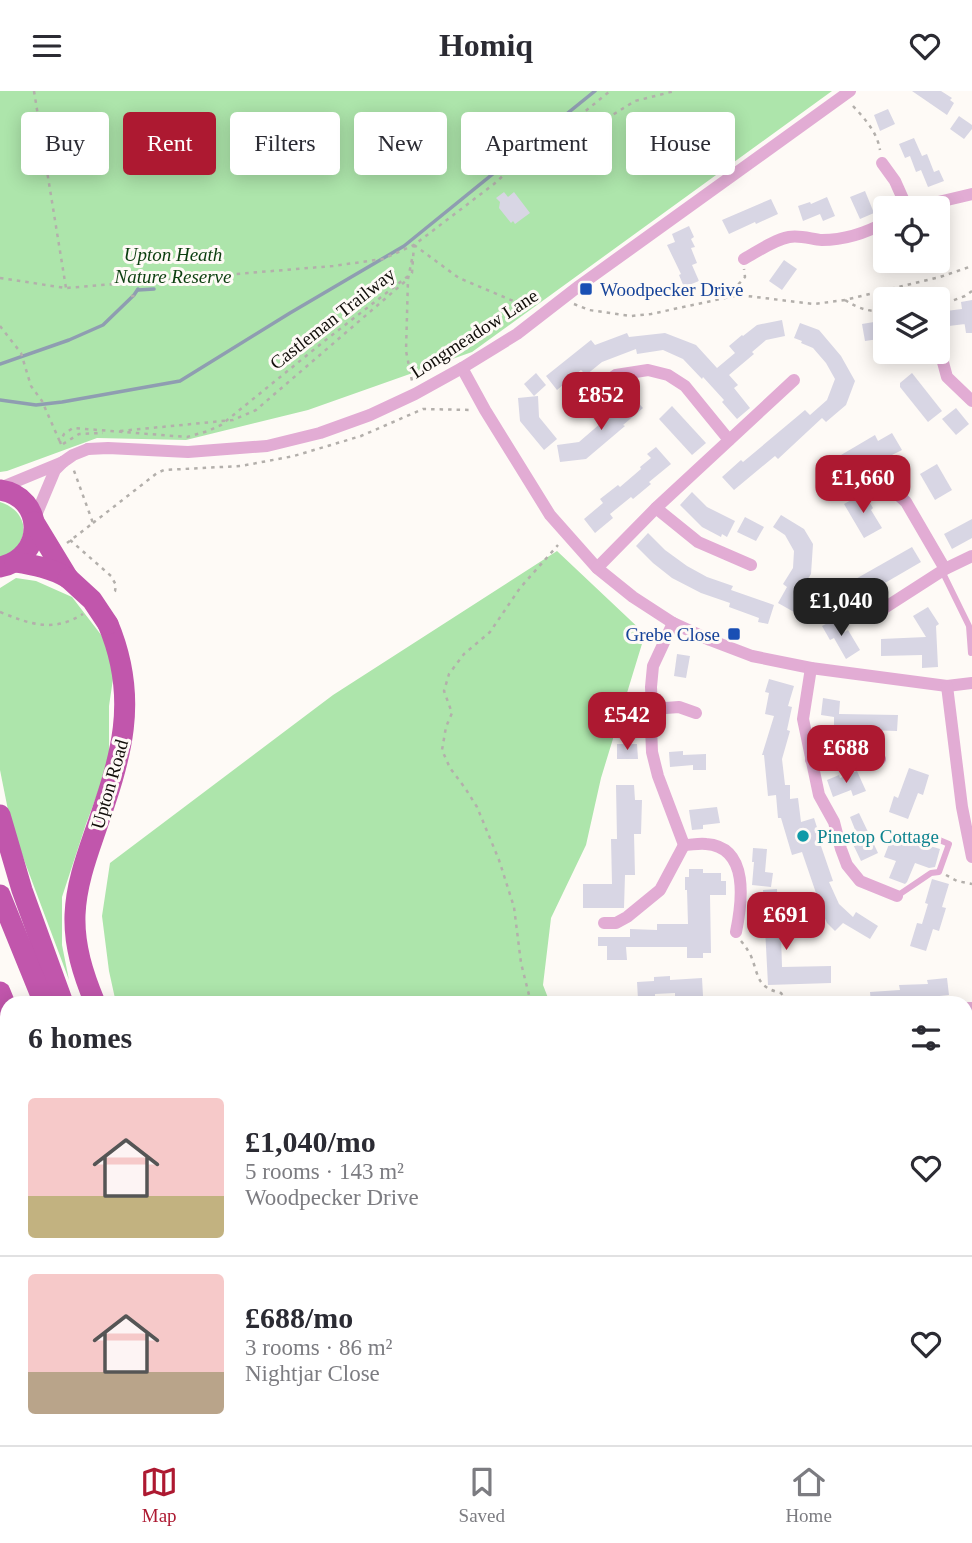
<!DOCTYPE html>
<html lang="en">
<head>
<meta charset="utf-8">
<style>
	body { margin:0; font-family:"Times New Roman",serif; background:#f2f2f3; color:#2b2b33; height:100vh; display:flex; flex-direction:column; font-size:26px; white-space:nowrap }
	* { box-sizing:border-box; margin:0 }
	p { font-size:23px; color:#7c7c81 }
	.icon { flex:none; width:38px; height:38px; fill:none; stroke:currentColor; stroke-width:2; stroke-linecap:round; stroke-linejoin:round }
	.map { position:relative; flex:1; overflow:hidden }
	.details { position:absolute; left:0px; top:905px; width:973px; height:450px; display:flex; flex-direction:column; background:#fff; border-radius:21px 21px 0 0; box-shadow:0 4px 18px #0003 }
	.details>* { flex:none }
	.guide { position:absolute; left:21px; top:21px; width:931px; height:63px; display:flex; gap:14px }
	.controls { position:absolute; left:873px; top:105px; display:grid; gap:14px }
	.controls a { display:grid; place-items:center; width:77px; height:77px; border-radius:7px; background:#fff; box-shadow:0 4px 18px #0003; font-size:35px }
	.price { position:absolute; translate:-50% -60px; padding:0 16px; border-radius:14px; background:#ad1931; color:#fff; font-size:23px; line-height:46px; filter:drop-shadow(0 2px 4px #0008) }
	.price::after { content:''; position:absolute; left:50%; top:42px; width:21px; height:16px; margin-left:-10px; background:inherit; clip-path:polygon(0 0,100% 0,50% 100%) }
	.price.current { background:#222; color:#fff }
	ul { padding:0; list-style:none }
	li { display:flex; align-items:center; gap:21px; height:175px; padding:0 28px }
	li+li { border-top:2px solid #e1e1e2 }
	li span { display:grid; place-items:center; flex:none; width:196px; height:140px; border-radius:7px; color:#555 }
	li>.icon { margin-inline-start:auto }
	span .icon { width:84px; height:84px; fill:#fffc; stroke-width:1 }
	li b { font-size:30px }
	h2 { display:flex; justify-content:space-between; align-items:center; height:84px; padding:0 28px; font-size:30px }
	.chip { padding:0 24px; border-radius:7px; background:#fff; box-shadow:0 4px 18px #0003; font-size:24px; line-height:63px }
	.chip.current { background:#ad1931; color:#fff }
	header { display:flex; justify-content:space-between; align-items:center; height:91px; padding:0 28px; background:#fff; font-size:32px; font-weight:800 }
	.menu { display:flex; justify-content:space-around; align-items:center; height:98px; border-top:2px solid #e1e1e2; background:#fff; font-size:19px; color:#7c7c81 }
	.menu a { display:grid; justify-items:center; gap:4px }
	.menu .current { color:#ad1931 }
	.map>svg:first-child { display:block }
	.green { fill:#ade5ab }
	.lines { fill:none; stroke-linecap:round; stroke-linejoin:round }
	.stream { stroke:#8f9db1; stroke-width:3.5 }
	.building { fill:#d8d6e4 }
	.path { stroke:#b3afab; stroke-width:2.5; stroke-dasharray:3.5 5; stroke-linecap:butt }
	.service { stroke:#e2acd4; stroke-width:6 }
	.minor { stroke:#e2acd4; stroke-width:12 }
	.trunk { stroke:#c156ac; stroke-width:21 }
	.minor-bridge { stroke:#e2acd4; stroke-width:12 }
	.trunk-bridge { stroke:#c156ac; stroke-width:21 }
	.transit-dot { fill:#1a4fb4; stroke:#fefaf6; stroke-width:2.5 }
	.culture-dot { fill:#0f9aa8; stroke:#fefaf6; stroke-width:2.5 }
	.labels { text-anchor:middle; stroke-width:6; stroke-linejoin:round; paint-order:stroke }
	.park-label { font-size:19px; font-style:italic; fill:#0b3e0f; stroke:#fefaf6 }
	.transit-label { font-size:19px; fill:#164399; stroke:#fefaf6; text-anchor:start }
	.street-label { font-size:19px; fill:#110e0a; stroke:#fefaf6 }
	.culture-label { font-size:19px; fill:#0d838f; stroke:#fefaf6; text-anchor:start }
</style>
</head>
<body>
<header><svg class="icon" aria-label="menu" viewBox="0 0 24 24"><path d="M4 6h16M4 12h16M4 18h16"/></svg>Homiq<svg class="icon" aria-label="heart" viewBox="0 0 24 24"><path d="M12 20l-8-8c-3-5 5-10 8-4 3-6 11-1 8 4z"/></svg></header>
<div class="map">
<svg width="972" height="1354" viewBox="0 0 972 1354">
	<rect width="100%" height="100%" fill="#fefaf6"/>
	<g class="green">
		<path d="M0,0H832L472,261L308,319L186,349L97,347L7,380L0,381Z"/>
		<path d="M0,411C17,416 29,432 21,449C19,453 18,457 15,459C11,462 5,465 0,467Z"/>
		<path d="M557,460L645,543L601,687L586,754L551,827L543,894L550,912H116L109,880L102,825L110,772L333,604Z"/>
		<path d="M16,487L36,490L72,506L105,549L114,581L109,615V672L86,733L62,806V854L69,889L11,734L0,679V497Z"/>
		<path d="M0,929L7,945V1348H172L175,1354H0Z"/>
		<path d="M966,1337H972V1354H845L853,1348H966Z"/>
	</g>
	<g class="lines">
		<g class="stream">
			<path d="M139,191L154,190"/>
			<path d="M138,199L154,198"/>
			<path d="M0,273L69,249L103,234L134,204L138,198"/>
			<path d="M0,309L36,314L62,311L180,290L290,222L404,155L595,0"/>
		</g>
	</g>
	<g class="building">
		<path d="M912,0H941L952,7L950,9L954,12L947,24Z"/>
		<path d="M888,18L895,33L880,40L874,24Z"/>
		<path d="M959,25L972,34V38L964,48L950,38Z"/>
		<path d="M914,47L922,65L927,63L934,81L939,79L944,90L928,96L921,79L916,81L910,65L905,67L899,53Z"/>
		<path d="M865,100L874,122L860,128L850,106Z"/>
		<path d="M504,101L508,106L514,101L530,122L515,133L513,130L511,132L499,117L500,111L496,107Z"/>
		<path d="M827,106L835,125L823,130L820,123L803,130L798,115L810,111L811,113Z"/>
		<path d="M771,108L778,123L756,133L755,131L729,143L722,129Z"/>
		<path d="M689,135L694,146L691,148L695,156L691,157L697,172L692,174L699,190L684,196L679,184L681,183L667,154L675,151L672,143Z"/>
		<path d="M784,169L797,178L782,199L769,190Z"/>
		<path d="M972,209V242H966L964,229L965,233L949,235L946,220L962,218L961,211Z"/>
		<path d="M782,229L785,245L766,249L752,261L754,263L729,284L738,294L734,297L750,317L737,328L722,311L724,309L703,286L702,288L683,268L663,259L637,263L636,258L602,271L586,284L581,279L557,299L546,285L591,249L595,254L627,242L629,246L665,242L696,254L717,277L735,262L729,255L742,244L743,245L757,234Z"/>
		<path d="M886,229V247L865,250L862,233Z"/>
		<path d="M800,232L819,239L841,265L855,290L846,314L826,331L822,327L778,368L775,365L734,399L722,386L741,369L743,371L805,319L810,324L827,309L835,288L826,272L813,257L801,252L802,250L794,247Z"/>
		<path d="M536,282L546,294L534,305L524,293Z"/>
		<path d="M912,282L942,320L928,331L900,296V292Z"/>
		<path d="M630,303L643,317L623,334L625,335L586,368L560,371L557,354L579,351L615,320L613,318Z"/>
		<path d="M538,305L539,326L557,348L544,359L520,330L518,307Z"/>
		<path d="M672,315L706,352L692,364L659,328Z"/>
		<path d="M956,317L969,333L956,344L942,328Z"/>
		<path d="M892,342L902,359L888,366L887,364L852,384L841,364L875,344L878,350Z"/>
		<path d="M656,356L671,373L649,391L651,393L633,408L631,406L610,423L613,427L595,442L584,428L603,412L600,408L618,394L620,396L641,378L640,376L651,367L647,363Z"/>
		<path d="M937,373L952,399L935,409L920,383Z"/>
		<path d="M692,401L707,416L735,430L727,446L722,443L721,446L702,436L680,414Z"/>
		<path d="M864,402L873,417L871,419L882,437L864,447L844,413Z"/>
		<path d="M781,424L804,438L813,453L811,483L798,504L802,507L794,521L778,512L787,496L783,493L793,477L794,460L785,444L773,436Z"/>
		<path d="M745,426L764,436L756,450L737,441Z"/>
		<path d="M972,428V447L952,458L944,443Z"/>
		<path d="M648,442L665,459L687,475L707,486L733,495L731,499L774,514L768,533L758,531L759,527L729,516L730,512L701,502L672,487L653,472L636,455Z"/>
		<path d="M912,456L921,471L847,514L838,498Z"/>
		<path d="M928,516L939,533L936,535L938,576L922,577V564L881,565V548L926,546L913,525Z"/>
		<path d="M837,527L845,541L848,539L860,559L846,568L834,547L830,549L822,535Z"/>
		<path d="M677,563L690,565L686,587L674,585Z"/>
		<path d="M769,588L794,595L788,615L792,616L787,639L790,640L782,668L785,694H790V708L798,707L801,731L814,727L823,755H821L833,790L829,791L839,813L853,826L856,821L878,835L870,848L843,832L835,840L827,832L815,806L817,805L802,761L792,764L781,727H778L776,704L768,705L764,664H762L774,625L765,623L769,602L765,601Z"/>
		<path d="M823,607L840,610L839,623L898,624L897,640L867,639V641H834V626L821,624Z"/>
		<path d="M617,653H637L638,668H617Z"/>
		<path d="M683,660V664L706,663V679H693V674L670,676L669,661Z"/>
		<path d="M909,677L929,684L923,704L918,702L908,728L889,721L894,705L898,707Z"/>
		<path d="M857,680L866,700L853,705L851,699L833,706L827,689L839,684L840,687Z"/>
		<path d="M616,694H634L635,709H642L641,743H634L635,784H625L624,817H583V793H612L611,748H617Z"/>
		<path d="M717,716L720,732L703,734V738L692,739L689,719Z"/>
		<path d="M859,722L878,762L861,770L851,749L858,746L850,726Z"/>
		<path d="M891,748L909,755L910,751L929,758L930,755L940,758L935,776L929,777L915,772L907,791L905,793L889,787L896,770L884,766Z"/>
		<path d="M753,757L767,758L765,781L773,782L771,796L752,794L754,771H752Z"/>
		<path d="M689,778H703V782H721V790H726V804H710L711,862H703V867H687V856H626L627,869H607V855H598V846H630V838L657,839V833H688L687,799H685V786H689Z"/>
		<path d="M932,788L949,793L942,816L946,817L939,840L933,838L926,860L910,855L917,832L922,833L928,813L925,812Z"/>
		<path d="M777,798L778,843H781L782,876L831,875V892L768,894L763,799Z"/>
		<path d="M670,885V889L702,887L703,905L675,907V902L655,903V907L638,908L637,891L654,890V886Z"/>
		<path d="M947,887L949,904L920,907V909L891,910V912H871L870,901L900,899L899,894L928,893L927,889Z"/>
	</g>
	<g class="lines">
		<g class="path">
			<path d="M34,0L66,197"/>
			<path d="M853,15C865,28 877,41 880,59"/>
			<path d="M574,32L598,33L635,10L675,0"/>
			<path d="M414,154L459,187L530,217"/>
			<path d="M412,168L408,188L406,260L412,290"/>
			<path d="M0,187L66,197L333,175L383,168L414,154L494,93L519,70L539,58L610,0"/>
			<path d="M131,205H136"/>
			<path d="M727,206L745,186L744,178"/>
			<path d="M845,209C859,218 869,221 886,220"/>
			<path d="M574,213L589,219L631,225L651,223L739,204L814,213L845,209L940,186L972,175"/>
			<path d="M938,215L965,205L972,200"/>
			<path d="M0,235L21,262L31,295L42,310L60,351"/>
			<path d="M120,340L233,329L256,319L408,188"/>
			<path d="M61,353L60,351L64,343L73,337L187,346L208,340L221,334L327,248L412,182L414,154"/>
			<path d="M63,353L79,343L103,342"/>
			<path d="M93,432L157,382L164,379L241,375L294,365L361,345L423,318L472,319"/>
			<path d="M70,449L111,485L116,494L115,500L111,503"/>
			<path d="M67,452L93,432L73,377"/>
			<path d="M0,521C30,533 53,542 83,523"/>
			<path d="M946,784L957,790L972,793"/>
			<path d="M741,850C745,855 748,859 751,865C759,885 756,896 781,902L788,912"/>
			<path d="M531,912L521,872L514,816L499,769L477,716L465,697L450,677L442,659L446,636L452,622L444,600L449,583L464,563L490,541L520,497L558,454"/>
			<path d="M0,968L7,986"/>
			<path d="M0,988L6,985"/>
			<path d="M0,1085L7,1109"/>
			<path d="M156,1348L159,1354"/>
			<path d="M104,1354L105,1348"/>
		</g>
		<g class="service">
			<path d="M942,480L969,535L971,562"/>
			<path d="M897,805L931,782L939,781L949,753L937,748"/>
		</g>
		<g class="minor">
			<path d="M882,72L895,90L907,117"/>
			<path d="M913,117L972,103"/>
			<path d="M744,168C757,161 773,149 789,146C800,144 811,148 822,149C845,149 866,142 886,131"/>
			<path d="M938,253L947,286L972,310"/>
			<path d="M462,277L485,319L550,424L597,477L633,506L673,532L710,549L752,565L811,577L947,595L972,592"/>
			<path d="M576,312L616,284L648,279L668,284L685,295L729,349"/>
			<path d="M88,358L108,357L188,361L267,355L320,342L370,324L415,303L462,277L517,243L579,195L850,0"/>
			<path d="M0,397L63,371"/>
			<path d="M893,399L906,411L945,478"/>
			<path d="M656,417L698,451L751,474"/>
			<path d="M34,429L55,379L63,371"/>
			<path d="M597,477L656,417L794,289"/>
			<path d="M875,523L945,478L972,465"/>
			<path d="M673,532L653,575L651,596L652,618L651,635L652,661L658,685L684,754C691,754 699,752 706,753C750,756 742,812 736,841"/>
			<path d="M811,577L803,628L819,704L834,731L841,758L847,774L860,790L897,805"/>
			<path d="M947,595L962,716L972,766"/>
			<path d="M652,618L679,616L696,622"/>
			<path d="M811,669C840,661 851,656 880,668"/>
			<path d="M604,832H616L627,826L660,799L684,754"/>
			<path d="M966,917H972"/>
			<path d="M966,1115L972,1116"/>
		</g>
		<g class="trunk">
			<path d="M0,399C46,406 45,467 0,476"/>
			<path d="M34,431L68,487"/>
			<path d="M15,471C34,474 51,477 68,487"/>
			<path d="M0,724L22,799L63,912"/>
			<path d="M0,804L44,912"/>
			<path d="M0,901L7,918"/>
			<path d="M95,912C83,883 74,855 75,824C76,795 86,767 95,741C121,666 140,609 108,533"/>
			<path d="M186,1348L189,1354"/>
			<path d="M226,1348L228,1354"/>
			<path d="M259,1348L262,1354"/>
		</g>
		<path class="minor-bridge" d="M63,371L73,364L88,358"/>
		<path class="trunk-bridge" d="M68,487L92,509L108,533"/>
	</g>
	<g class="transit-dot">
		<rect x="579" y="191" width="14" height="14" rx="3.5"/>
		<rect x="727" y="536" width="14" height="14" rx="3.5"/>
	</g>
	<circle class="culture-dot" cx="803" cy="745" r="7"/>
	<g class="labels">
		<g class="park-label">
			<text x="173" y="170">Upton Heath<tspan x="173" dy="22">Nature Reserve</tspan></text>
		</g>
		<g class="transit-label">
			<text x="600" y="205">Woodpecker Drive</text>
			<text x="720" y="550" text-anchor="end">Grebe Close</text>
		</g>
		<g class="street-label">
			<text transform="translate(332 227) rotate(-38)" y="7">Castleman Trailway</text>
			<text transform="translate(474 242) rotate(-33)" y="7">Longmeadow Lane</text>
			<text transform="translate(109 693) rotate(-74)" y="7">Upton Road</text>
		</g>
		<g class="culture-label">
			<text x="817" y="752">Pinetop Cottage</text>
		</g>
	</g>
</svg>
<div class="controls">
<a><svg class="icon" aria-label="locate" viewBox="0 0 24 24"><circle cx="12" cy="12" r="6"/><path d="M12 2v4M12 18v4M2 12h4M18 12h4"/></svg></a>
<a><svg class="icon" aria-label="layers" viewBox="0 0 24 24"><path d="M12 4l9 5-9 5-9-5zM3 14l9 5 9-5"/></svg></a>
</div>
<b class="price" style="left:601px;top:341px">£852</b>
<b class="price" style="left:863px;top:424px">£1,660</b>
<b class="price current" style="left:841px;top:547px">£1,040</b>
<b class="price" style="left:627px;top:661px">£542</b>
<b class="price" style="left:846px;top:694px">£688</b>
<b class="price" style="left:786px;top:861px">£691</b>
<div class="guide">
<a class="chip">Buy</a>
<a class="chip current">Rent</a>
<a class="chip">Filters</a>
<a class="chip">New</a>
<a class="chip">Apartment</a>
<a class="chip">House</a>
</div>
<section class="details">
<h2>6 homes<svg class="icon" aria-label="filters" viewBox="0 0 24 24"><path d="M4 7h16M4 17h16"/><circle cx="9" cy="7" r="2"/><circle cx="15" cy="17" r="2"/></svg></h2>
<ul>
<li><span style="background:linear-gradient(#f6c9c9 70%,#c2b280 0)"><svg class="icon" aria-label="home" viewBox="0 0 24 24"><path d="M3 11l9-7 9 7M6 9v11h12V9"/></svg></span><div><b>£1,040/mo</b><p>5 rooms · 143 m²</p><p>Woodpecker Drive</p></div><svg class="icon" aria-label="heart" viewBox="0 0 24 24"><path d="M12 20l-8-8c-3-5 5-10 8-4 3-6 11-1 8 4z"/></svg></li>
<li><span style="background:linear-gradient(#f6c9c9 70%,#b9a48a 0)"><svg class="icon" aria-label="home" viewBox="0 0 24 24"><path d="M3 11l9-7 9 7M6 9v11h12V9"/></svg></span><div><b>£688/mo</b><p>3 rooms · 86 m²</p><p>Nightjar Close</p></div><svg class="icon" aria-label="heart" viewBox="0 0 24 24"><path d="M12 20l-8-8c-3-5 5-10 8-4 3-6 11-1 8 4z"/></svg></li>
</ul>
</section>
</div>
<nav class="menu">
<a class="current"><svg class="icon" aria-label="map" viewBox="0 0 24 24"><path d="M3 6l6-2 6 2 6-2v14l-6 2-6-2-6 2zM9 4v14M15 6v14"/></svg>Map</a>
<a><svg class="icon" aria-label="saved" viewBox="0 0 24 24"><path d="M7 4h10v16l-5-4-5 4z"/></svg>Saved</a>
<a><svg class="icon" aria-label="home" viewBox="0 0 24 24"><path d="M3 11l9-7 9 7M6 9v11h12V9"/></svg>Home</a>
</nav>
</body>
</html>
